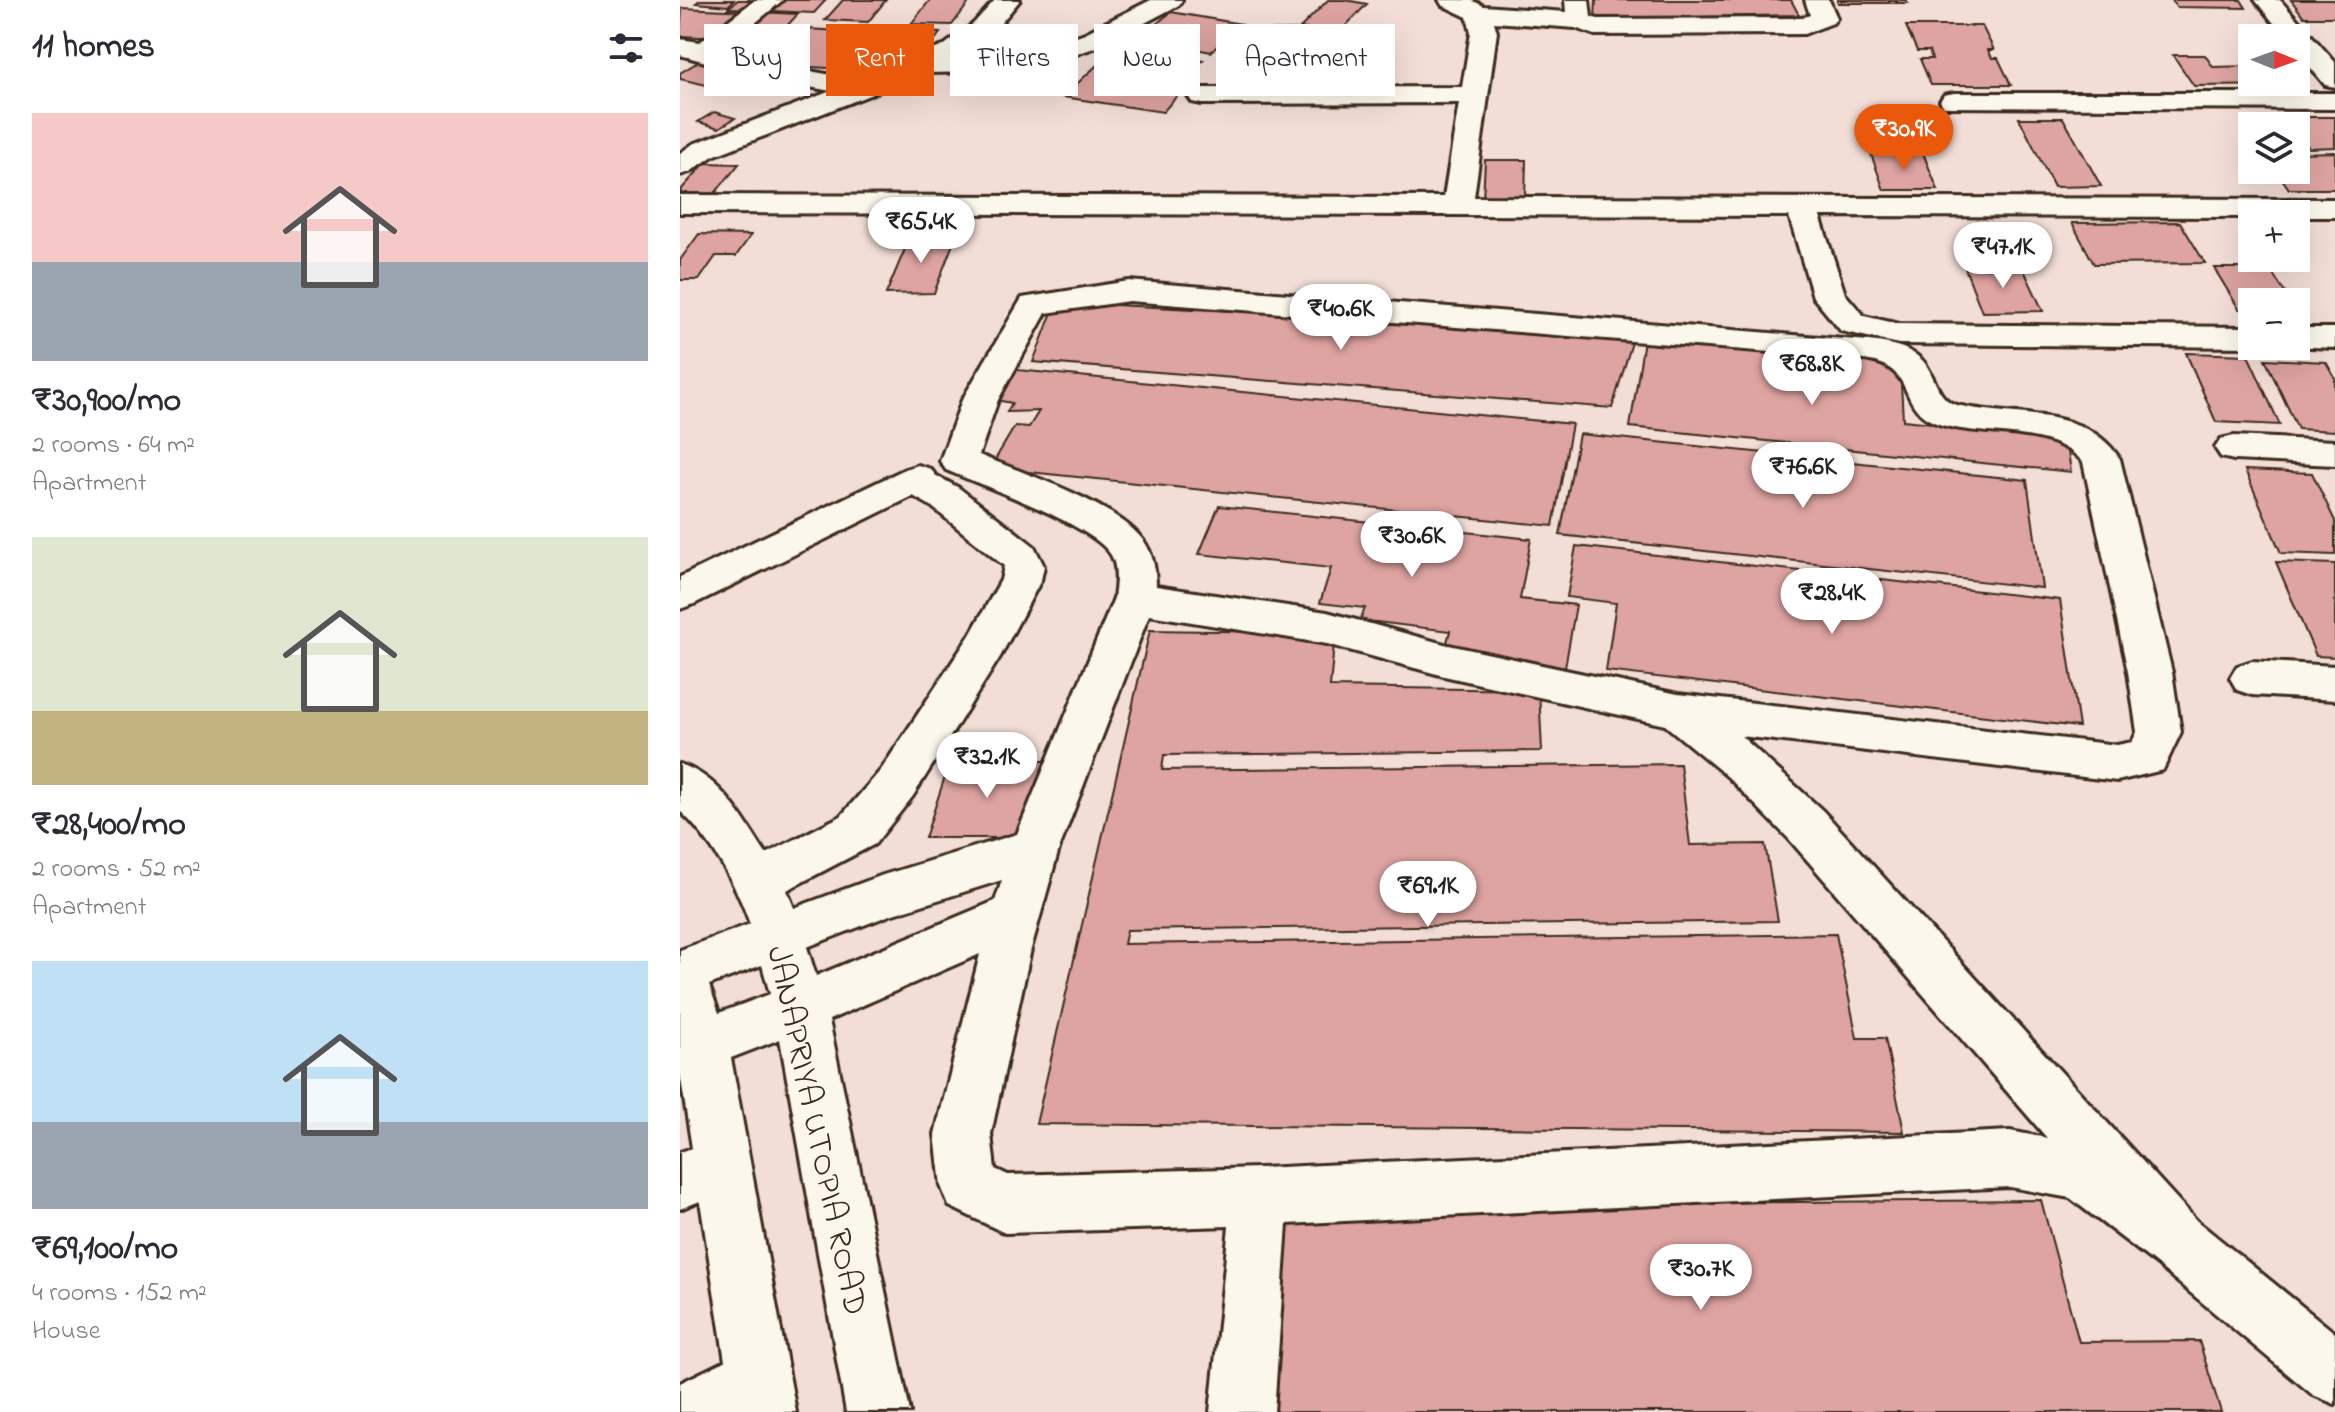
<!DOCTYPE html>
<html lang="en">
<head>
<meta charset="utf-8">
<style>
	body { margin:0; font-family:"Indie Flower",sans-serif; background:#f2f2f3; color:#2b2b33; height:100vh; display:flex; flex-direction:column; font-size:30px; white-space:nowrap }
	* { box-sizing:border-box; margin:0 }
	p { font-size:26px; color:#7c7c81 }
	.icon { flex:none; width:44px; height:44px; fill:none; stroke:currentColor; stroke-width:2; stroke-linecap:round; stroke-linejoin:round }
	.map { position:relative; flex:1; overflow:hidden }
	.panel { display:flex; flex-direction:column; background:#fff; width:680px }
	.panel>* { flex:none }
	.guide { position:absolute; left:24px; top:24px; width:760px; height:72px; display:flex; gap:16px }
	.needle { width:52px; rotate:91deg }
	.buttons { position:absolute; left:1558px; top:24px; display:grid; gap:16px }
	.buttons a { display:grid; place-items:center; width:72px; height:72px; border-radius:0px; background:#fff; box-shadow:0 8px 32px #0002; font-size:40px }
	.price { position:absolute; translate:-50% -68px; padding:0 18px; border-radius:28px; background:#fff; color:#222; font-size:26px; line-height:52px; filter:drop-shadow(0 2px 4px #0008) }
	.price::after { content:''; position:absolute; left:50%; top:48px; width:24px; height:18px; margin-left:-12px; background:inherit; clip-path:polygon(0 0,100% 0,50% 100%) }
	.price.selected { background:#ea580c; color:#fff }
	ul { padding:0; list-style:none }
	li { display:grid; align-content:center; gap:16px; height:424px; padding:0 32px }
	li span { display:grid; place-items:center; height:248px; border-radius:0px; color:#555 }
	li>.icon { margin-inline-start:auto }
	span .icon { width:144px; height:144px; fill:#fffc; stroke-width:1 }
	li b { font-size:34px }
	h2 { display:flex; justify-content:space-between; align-items:center; height:96px; padding:0 32px; font-size:34px }
	.pill { padding:0 28px; border-radius:0px; background:#fff; box-shadow:0 8px 32px #0002; font-size:28px; line-height:72px }
	.pill.selected { background:#ea580c; color:#fff }
	main { display:flex; flex:1; min-height:0 }
	.map>svg:first-child { display:block }
	.building { fill:#dea4a1; stroke:#3b2a1e; stroke-width:2 }
	.lines { fill:none; stroke-linecap:round; stroke-linejoin:round }
	.minor-casing { stroke:#3b2a1e; stroke-width:6 }
	.minor { fill:#fbf7ec; fill-rule:evenodd }
	.labels { text-anchor:middle; stroke-width:6; stroke-linejoin:round; paint-order:stroke }
	.near-street-label { font-size:34px; fill:#3b2a1e; stroke:#fbf7ec }
</style>
</head>
<body>
<main>
<section class="panel">
<h2>11 homes<svg class="icon" aria-label="filters" viewBox="0 0 24 24"><path d="M4 7h16M4 17h16"/><circle cx="9" cy="7" r="2"/><circle cx="15" cy="17" r="2"/></svg></h2>
<ul>
<li><span style="background:linear-gradient(#f6c9c9 60%,#9aa5b1 0)"><svg class="icon" aria-label="home" viewBox="0 0 24 24"><path d="M3 11l9-7 9 7M6 9v11h12V9"/></svg></span><div><b>₹30,900/mo</b><p>2 rooms · 64 m²</p><p>Apartment</p></div></li>
<li><span style="background:linear-gradient(#dfe7d0 70%,#c2b280 0)"><svg class="icon" aria-label="home" viewBox="0 0 24 24"><path d="M3 11l9-7 9 7M6 9v11h12V9"/></svg></span><div><b>₹28,400/mo</b><p>2 rooms · 52 m²</p><p>Apartment</p></div></li>
<li><span style="background:linear-gradient(#bfe0f5 65%,#9aa5b1 0)"><svg class="icon" aria-label="home" viewBox="0 0 24 24"><path d="M3 11l9-7 9 7M6 9v11h12V9"/></svg></span><div><b>₹69,100/mo</b><p>4 rooms · 152 m²</p><p>House</p></div></li>
</ul>
</section>
<div class="map">
<svg width="1655" height="1412" viewBox="0 0 1655 1412">
	<rect width="100%" height="100%" fill="#f2ded6"/>
	<filter id="ink" filterUnits="userSpaceOnUse"><feTurbulence type="fractalNoise" baseFrequency=".0125" numOctaves="2"/><feDisplacementMap in="SourceGraphic" scale="16" xChannelSelector="R" yChannelSelector="G"/><feConvolveMatrix kernelMatrix="1 2 1 2 8 2 1 2 1" color-interpolation-filters="sRGB"/></filter>
	<g filter="url(#ink)">
		<g class="building">
			<path d="M20,0H54L48,6L16,3Z"/>
			<path d="M58,0H85L75,9L48,8Z"/>
			<path d="M102,0H146L134,13L91,11Z"/>
			<path d="M163,0H206L188,22L145,20Z"/>
			<path d="M250,0H291L272,25L231,24Z"/>
			<path d="M648,0H665L687,4L658,34L620,28Z"/>
			<path d="M916,0H1111L1119,15L915,19Z"/>
			<path d="M1157,0H1226L1228,3H1158Z"/>
			<path d="M1492,0H1561L1566,8L1496,7Z"/>
			<path d="M1611,0H1655V17H1624Z"/>
			<path d="M2,8L68,11L39,38L0,36Z"/>
			<path d="M78,12L118,14L105,28L63,26Z"/>
			<path d="M491,12L561,24L531,52L459,38Z"/>
			<path d="M1226,26H1302L1314,50H1308L1312,58H1318L1331,85H1251L1240,59H1252L1249,51H1237Z"/>
			<path d="M58,28L102,30L82,50L37,47Z"/>
			<path d="M107,28L199,33L167,69L72,64Z"/>
			<path d="M618,30L609,72H568L578,31Z"/>
			<path d="M204,31L260,33L238,63L180,61Z"/>
			<path d="M436,47L523,60L496,88L503,89L483,112L383,97Z"/>
			<path d="M1493,55H1525L1533,67L1572,66V82H1616V78L1622,85L1514,86Z"/>
			<path d="M23,59L77,71L48,90L0,79V73Z"/>
			<path d="M34,112L55,118L39,128L18,122Z"/>
			<path d="M1607,117H1655V147L1629,148Z"/>
			<path d="M1339,118H1383L1421,186L1374,187Z"/>
			<path d="M1655,152V189H1609L1596,170H1616V153Z"/>
			<path d="M1243,153L1258,190H1204L1191,154Z"/>
			<path d="M805,160H846L845,199H803Z"/>
			<path d="M25,163L59,164L27,203L0,202V191Z"/>
			<path d="M1500,222L1525,263L1414,264L1392,223Z"/>
			<path d="M19,234L71,235L56,256H36L19,280H0V260Z"/>
			<path d="M276,236L254,293L206,294L230,237Z"/>
			<path d="M1285,268H1343L1363,311L1302,312Z"/>
			<path d="M1534,268H1589L1611,302H1572V309H1559Z"/>
			<path d="M376,302L706,319L953,339L932,408L353,362Z"/>
			<path d="M964,340L1220,364L1223,420L1373,435L1374,444H1387L1391,472L950,427Z"/>
			<path d="M1506,353L1568,355L1600,425L1536,422Z"/>
			<path d="M1585,359L1646,362L1655,378V431L1618,429Z"/>
			<path d="M326,369L892,424L873,526L310,468L335,426L349,427L359,411L327,412L332,403L305,398Z"/>
			<path d="M899,434L1347,480L1362,588L880,535Z"/>
			<path d="M1565,470L1632,473L1655,521V555L1601,553Z"/>
			<path d="M539,506L851,539L840,599L896,605L885,668L764,654L770,631L680,620L685,608L640,603L651,568L519,554Z"/>
			<path d="M896,546L1380,600L1399,727L926,671L936,603L887,597Z"/>
			<path d="M1596,562L1655,564V657L1636,656Z"/>
			<path d="M470,630L655,633L650,687L859,690L862,751L484,755L482,770L1000,764L1010,845L1085,844L1098,921L447,930L444,944L1156,934L1177,1038H1205L1224,1132L356,1124Z"/>
			<path d="M270,761H367L346,838H245Z"/>
			<path d="M1361,1200L1399,1342L1519,1341L1541,1412H594L610,1206Z"/>
		</g>
		<g class="lines">
			<defs>
				<g id="minor">
					<path d="M75,0H103L44,49L96,65L180,80L263,46L293,24L315,0H340L311,35L283,56L360,49L405,33L471,0H502L499,5L423,45L373,62L301,72L246,73L33,156L10,172L0,175V153L13,144L151,91L91,80L0,55V39L20,42Z"/>
					<path d="M759,0H791L804,6L886,12L885,0H909L911,17L918,19L1121,18L1130,15L1125,0H1149L1157,18L1153,23L1124,34L915,35L895,28L814,22L817,32L794,197L1655,199V217H1616V214H1572V217L1140,216L1165,294L1184,316L1219,324L1572,327V346H1577L1572,347L1219,344L1161,331L1133,297L1109,216L0,213V195L764,197L779,103L522,104L512,102L508,96L512,90L522,88L782,87L791,32L787,17L762,5Z"/>
					<path d="M1575,0H1600L1655,62V87L1645,85L1616,50V38H1606Z"/>
					<path d="M1274,93H1655V109L1264,107L1260,101L1264,95Z"/>
					<path d="M449,281L1189,341C1206,343 1227,346 1241,359C1256,373 1255,399 1277,405C1333,419 1405,404 1440,459L1492,672L1501,732L1483,770L1437,781L1061,736L1143,811L1517,1221L1655,1333V1404L1633,1395L1475,1263L1390,1198L1330,1187L607,1224L594,1412H530L549,1226L325,1233L269,1206L261,1186L255,1134L300,954L149,1020L230,1412H166L100,1039L51,1058L116,1412H0V1383L45,1361L20,1201L0,1209V1152L12,1148L0,1073V950L70,924C56,884 31,839 0,811V764C42,778 63,819 86,854L161,816L201,770L290,635L321,580L324,566L251,506L233,496L14,604L0,609V577L225,469L238,465L251,469L255,475L279,488L354,546L364,566L361,580L320,657L233,796L195,844L107,890L114,908L203,875L337,834L434,598C436,585 438,567 431,555C414,525 301,485 266,470L260,461L282,400L342,298ZM449,301L1154,357C1171,360 1194,358 1209,368C1231,382 1224,411 1256,423C1300,439 1370,424 1403,462L1448,672L1457,732L1452,742L1437,745L998,694L764,644L647,612L476,586C476,570 473,553 463,540C434,502 343,473 299,455L318,400L366,313ZM469,615L647,644L764,676L985,725L1048,777L1109,839L1367,1138L1330,1131L580,1168L328,1175L315,1169L311,1134L351,949L379,849ZM322,880L315,901L136,976L127,947L210,915ZM82,965L90,994L39,1013L29,985Z"/>
					<path d="M1616,328H1655V348L1607,346H1616Z"/>
					<path d="M1554,436L1655,441V465L1554,460L1541,457L1535,448L1541,439Z"/>
					<path d="M1572,661L1655,666V700L1572,695L1557,690L1550,678L1557,666Z"/>
				</g>
			</defs>
			<use href="#minor" class="minor-casing"/>
			<use href="#minor" class="minor"/>
		</g>
	</g>
	<g class="labels">
		<g class="near-street-label">
			<text transform="translate(139 1130) rotate(78)" y="12">JANAPRIYA UTOPIA ROAD</text>
		</g>
	</g>
</svg>
<div class="buttons">
<a><svg class="needle" viewBox="-14 -14 28 28"><path d="M0-13l5 13h-10z" fill="#e53935"/><path d="M0 13l5-13h-10z" fill="#7c7c81"/></svg></a>
<a><svg class="icon" aria-label="layers" viewBox="0 0 24 24"><path d="M12 4l9 5-9 5-9-5zM3 14l9 5 9-5"/></svg></a>
<a>+</a>
<a>−</a>
</div>
<b class="price selected" style="left:1224px;top:172px">₹30.9K</b>
<b class="price" style="left:241px;top:265px">₹65.4K</b>
<b class="price" style="left:1323px;top:290px">₹47.1K</b>
<b class="price" style="left:661px;top:352px">₹40.6K</b>
<b class="price" style="left:1132px;top:407px">₹68.8K</b>
<b class="price" style="left:1123px;top:510px">₹76.6K</b>
<b class="price" style="left:732px;top:579px">₹30.6K</b>
<b class="price" style="left:1152px;top:636px">₹28.4K</b>
<b class="price" style="left:307px;top:800px">₹32.1K</b>
<b class="price" style="left:748px;top:929px">₹69.1K</b>
<b class="price" style="left:1021px;top:1312px">₹30.7K</b>
<div class="guide">
<a class="pill">Buy</a>
<a class="pill selected">Rent</a>
<a class="pill">Filters</a>
<a class="pill">New</a>
<a class="pill">Apartment</a>
</div>
</div>
</main>
</body>
</html>
